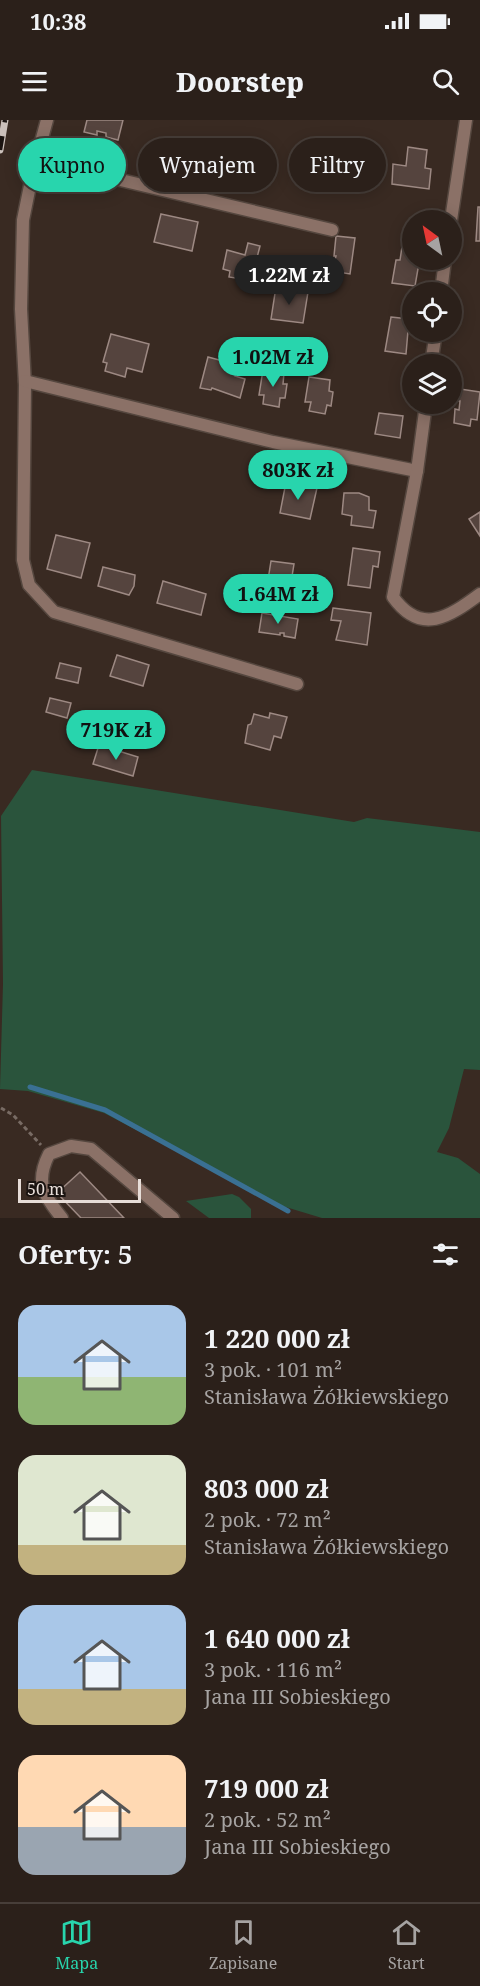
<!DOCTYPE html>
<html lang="pl">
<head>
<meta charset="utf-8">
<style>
	body { margin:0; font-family:"Noto Serif",serif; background:#332823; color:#f1f3f6; height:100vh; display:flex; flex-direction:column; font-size:22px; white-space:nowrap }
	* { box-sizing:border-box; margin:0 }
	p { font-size:20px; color:#a6a3a2 }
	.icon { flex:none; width:33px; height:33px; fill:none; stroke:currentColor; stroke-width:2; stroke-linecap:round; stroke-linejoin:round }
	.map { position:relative; height:1098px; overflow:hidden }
	.sheet { display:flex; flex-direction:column; background:#2b201a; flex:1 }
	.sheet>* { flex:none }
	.banner { position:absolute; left:18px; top:18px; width:444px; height:54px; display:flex; gap:12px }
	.needle { width:39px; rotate:327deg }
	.buttons { position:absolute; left:402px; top:90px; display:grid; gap:12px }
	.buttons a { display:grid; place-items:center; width:60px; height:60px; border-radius:50%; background:#2b201a; box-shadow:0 3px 15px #0003,0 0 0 2px #473e39; font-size:30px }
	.scale { position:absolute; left:18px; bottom:15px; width:123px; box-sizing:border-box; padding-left:6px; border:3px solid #e7ddd8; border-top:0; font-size:16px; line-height:21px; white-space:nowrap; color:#e7ddd8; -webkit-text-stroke:4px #1b1411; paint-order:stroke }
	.price { position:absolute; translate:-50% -51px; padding:0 14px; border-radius:21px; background:#28d5ad; color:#111; font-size:20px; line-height:39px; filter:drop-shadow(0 2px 3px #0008) }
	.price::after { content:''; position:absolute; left:50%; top:36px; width:18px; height:14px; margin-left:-9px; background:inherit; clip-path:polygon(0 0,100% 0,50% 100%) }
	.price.selected { background:#222; color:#fff }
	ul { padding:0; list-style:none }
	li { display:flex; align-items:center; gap:18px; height:150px; padding:0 18px }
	li span { display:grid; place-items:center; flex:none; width:168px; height:120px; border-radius:18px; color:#555 }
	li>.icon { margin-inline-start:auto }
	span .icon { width:72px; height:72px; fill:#fffc; stroke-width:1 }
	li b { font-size:26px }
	h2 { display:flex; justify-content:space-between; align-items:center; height:72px; padding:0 18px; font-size:26px }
	.tag { padding:0 21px; border-radius:27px; background:#2b201a; box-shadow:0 3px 15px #0003,0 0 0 2px #473e39; font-size:21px; line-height:54px }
	.tag.selected { background:#28d5ad; color:#111 }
	.status { display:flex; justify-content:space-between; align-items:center; height:42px; padding:0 30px; background:#2b201a; direction:ltr }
	.status svg { height:16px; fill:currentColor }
	header { display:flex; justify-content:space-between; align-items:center; height:78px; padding:0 18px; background:#2b201a; font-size:27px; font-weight:800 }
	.tab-bar { display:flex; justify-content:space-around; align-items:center; height:84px; border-top:2px solid #473e39; background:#2b201a; font-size:16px; color:#a6a3a2 }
	.tab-bar a { display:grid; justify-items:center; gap:3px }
	.tab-bar .selected { color:#28d5ad }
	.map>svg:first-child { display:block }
	.green { fill:#2a543c }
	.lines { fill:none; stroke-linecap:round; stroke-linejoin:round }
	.stream { stroke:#3a7093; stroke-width:5 }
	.building { fill:#55443e; stroke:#9d8983; stroke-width:1.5 }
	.minor-casing { stroke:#55473f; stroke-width:15 }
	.path { stroke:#786b64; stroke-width:3; stroke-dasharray:4.5 3; stroke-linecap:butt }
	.minor { stroke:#8b7167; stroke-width:12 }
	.rail-casing { stroke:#cbc0bb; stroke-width:7 }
	.rail { stroke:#1b1411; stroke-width:4.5; stroke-dasharray:14; stroke-linecap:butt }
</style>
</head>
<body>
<div class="status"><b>10:38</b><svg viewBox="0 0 49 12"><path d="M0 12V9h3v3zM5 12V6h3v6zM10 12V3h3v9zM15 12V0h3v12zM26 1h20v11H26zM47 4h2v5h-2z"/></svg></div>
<header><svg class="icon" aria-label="menu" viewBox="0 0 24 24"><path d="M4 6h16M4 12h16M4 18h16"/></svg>Doorstep<svg class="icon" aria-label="search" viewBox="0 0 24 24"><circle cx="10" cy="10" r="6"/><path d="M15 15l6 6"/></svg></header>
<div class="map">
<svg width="480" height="1098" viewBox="0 0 480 1098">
	<rect width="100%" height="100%" fill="#392a22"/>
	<g class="green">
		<path d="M32,650L354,702L367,698L480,712V950L464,949L449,1008L437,1032L458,1038L480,1054V1098H322L279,1085L104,993L28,971L0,969L3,864L1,696Z"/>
		<path d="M232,1074L239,1077L251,1089V1098H209L186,1081Z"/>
	</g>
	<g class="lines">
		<path class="stream" d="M30,967L105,990L288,1091"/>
	</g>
	<g class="building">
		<path d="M87,0H123L118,20L106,17V13L97,11V15L84,12Z"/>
		<path d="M220,18L251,26L248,36L251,39L250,44L246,45L243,56L213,48Z"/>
		<path d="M408,27L427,30L425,48L431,49L429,69L392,64L393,44L406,46Z"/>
		<path d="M478,87H480V121H476Z"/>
		<path d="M161,94L198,102L192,131L154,122Z"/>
		<path d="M336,116L355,118L350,154L331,151L333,140H335L336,136H334Z"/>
		<path d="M248,123L260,126L253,153L249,152L247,160L229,157L230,151L223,149L227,130L245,135Z"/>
		<path d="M402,127L412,128V140H417L416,143H419L415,166L392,163L396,140H400Z"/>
		<path d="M276,167L287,169V171L308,172L303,203L271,199Z"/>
		<path d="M391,197L409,199L406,234L385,231Z"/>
		<path d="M111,214L149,224L142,252L127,248L125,257L105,251L107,243L103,242Z"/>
		<path d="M208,237L238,245L235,256L245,259L240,278L212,268L211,270L200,268Z"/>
		<path d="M263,250L284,253L283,264H287L285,278H280L279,287L263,284L264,275H259Z"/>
		<path d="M309,257L330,260L329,271L333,272L331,286L327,285L325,294L309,291L311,282H305Z"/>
		<path d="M460,269L480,272L477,300L471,299L470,306L454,303L455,289L459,290L460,281H457Z"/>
		<path d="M379,293L403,296L400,318L375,314Z"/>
		<path d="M286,362L297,364L296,367L317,368L310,399L280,393Z"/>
		<path d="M344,373H359L369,377V390L376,391L373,408L351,405L352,396L342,394Z"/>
		<path d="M480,392V416L469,399Z"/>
		<path d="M56,415L90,423L81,458L47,449Z"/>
		<path d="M353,428L380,432L378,447L373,446L370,468L348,465Z"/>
		<path d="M271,441L294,444L288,481L265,477L267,467L260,466L261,459L268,460Z"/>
		<path d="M103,447L135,455L134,466L129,475L98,466Z"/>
		<path d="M163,461L206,474L201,495L157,483Z"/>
		<path d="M333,488L371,493L367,525L336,520L341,501L331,500Z"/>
		<path d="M262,493L298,499L295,518L284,516V513H280V515L259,512Z"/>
		<path d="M117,535L149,545L143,566L110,556Z"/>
		<path d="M60,543L81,548L78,563L56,558Z"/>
		<path d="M50,578L71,583L67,598L46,592Z"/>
		<path d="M270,593L287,597L281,618L274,616L270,630L245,623L248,605L251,604L254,594L269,598Z"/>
		<path d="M99,625L138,637L133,656L93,644Z"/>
		<path d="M80,1052L124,1098H81L57,1073Z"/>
	</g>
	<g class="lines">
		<defs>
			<g id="minor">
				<path d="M47,0L33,51L23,100L21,189L25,265L23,440L29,465L54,492L297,564"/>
				<path d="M36,40L332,110"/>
				<path d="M451,100L466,0"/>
				<path d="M441,172L445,140"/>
				<path d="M431,244L436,212"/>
				<path d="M25,261L273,322L417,351"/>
				<path d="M426,284L417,351L393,477C421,516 449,497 480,474"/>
				<path d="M62,1098C43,1075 35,1062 49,1034L71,1026L91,1029L173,1098"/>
			</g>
		</defs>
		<use href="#minor" class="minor-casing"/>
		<path class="path" d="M1,988L13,995L41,1025"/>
		<use href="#minor" class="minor"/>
		<defs>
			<path id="rail" d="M0,30L5,0"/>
		</defs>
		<use href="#rail" class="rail-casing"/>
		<use href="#rail" class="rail"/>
	</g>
</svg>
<div class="buttons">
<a><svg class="needle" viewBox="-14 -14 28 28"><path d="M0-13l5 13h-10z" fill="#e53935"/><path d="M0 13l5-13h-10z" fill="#a6a3a2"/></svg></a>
<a><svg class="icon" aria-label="locate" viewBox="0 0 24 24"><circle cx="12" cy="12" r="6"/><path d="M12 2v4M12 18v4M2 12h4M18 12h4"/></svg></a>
<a><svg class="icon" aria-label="layers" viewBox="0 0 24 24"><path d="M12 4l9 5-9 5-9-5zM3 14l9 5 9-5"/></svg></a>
</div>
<div class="scale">50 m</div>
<b class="price selected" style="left:289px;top:186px">1.22M zł</b>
<b class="price" style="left:273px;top:268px">1.02M zł</b>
<b class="price" style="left:298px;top:381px">803K zł</b>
<b class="price" style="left:278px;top:505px">1.64M zł</b>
<b class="price" style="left:116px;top:641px">719K zł</b>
<div class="banner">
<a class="tag selected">Kupno</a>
<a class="tag">Wynajem</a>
<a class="tag">Filtry</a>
</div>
</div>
<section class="sheet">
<h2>Oferty: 5<svg class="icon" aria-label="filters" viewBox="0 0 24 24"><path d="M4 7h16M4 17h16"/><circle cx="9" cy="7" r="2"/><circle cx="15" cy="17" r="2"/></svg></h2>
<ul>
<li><span style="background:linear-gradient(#a9c7e8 60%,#8fb573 0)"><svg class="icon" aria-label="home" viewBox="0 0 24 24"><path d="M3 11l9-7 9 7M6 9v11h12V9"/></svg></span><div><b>1 220 000 zł</b><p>3 pok. · 101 m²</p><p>Stanisława Żółkiewskiego</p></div></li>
<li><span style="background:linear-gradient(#dfe7d0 75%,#c2b280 0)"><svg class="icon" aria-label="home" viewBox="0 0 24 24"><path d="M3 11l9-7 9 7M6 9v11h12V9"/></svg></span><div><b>803 000 zł</b><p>2 pok. · 72 m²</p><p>Stanisława Żółkiewskiego</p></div></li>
<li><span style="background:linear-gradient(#a9c7e8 70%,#c2b280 0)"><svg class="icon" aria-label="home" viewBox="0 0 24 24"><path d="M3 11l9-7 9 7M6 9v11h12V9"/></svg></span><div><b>1 640 000 zł</b><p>3 pok. · 116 m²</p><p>Jana III Sobieskiego</p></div></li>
<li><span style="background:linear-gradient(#ffd9b3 60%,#9aa5b1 0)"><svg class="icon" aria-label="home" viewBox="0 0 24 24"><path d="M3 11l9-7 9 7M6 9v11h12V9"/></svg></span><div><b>719 000 zł</b><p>2 pok. · 52 m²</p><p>Jana III Sobieskiego</p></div></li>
</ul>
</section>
<nav class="tab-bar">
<a class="selected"><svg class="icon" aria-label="map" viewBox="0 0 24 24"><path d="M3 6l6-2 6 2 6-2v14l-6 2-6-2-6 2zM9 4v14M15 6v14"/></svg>Mapa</a>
<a><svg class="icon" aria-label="saved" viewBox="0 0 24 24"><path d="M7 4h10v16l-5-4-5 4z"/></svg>Zapisane</a>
<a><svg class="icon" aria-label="home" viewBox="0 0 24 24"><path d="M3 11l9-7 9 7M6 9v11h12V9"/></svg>Start</a>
</nav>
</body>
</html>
